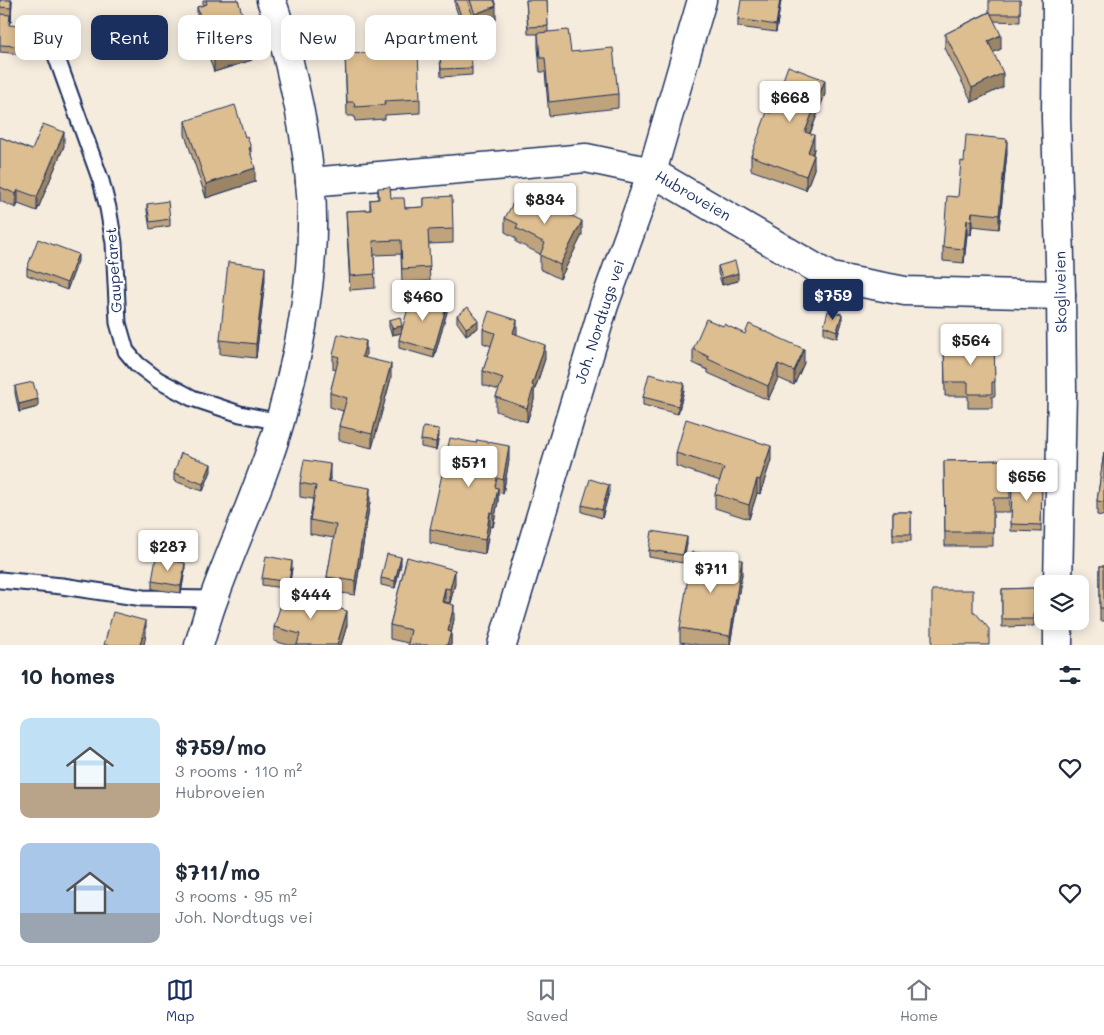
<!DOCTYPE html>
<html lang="en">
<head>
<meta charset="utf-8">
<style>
	body { margin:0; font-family:Mali,sans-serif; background:#f6f6f7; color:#1f2937; height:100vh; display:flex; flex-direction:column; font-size:19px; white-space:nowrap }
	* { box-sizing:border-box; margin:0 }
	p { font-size:16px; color:#747a83 }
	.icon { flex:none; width:28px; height:28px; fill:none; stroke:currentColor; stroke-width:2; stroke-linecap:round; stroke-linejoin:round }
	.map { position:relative; height:645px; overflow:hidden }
	.side { display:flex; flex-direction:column; background:#fff; flex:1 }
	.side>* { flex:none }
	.top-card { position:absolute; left:15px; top:15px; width:500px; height:45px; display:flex; gap:10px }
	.tools { position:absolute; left:1034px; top:575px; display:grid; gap:10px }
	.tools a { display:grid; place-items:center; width:55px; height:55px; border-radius:10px; background:#fff; box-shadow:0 2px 12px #0003; font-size:25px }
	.price { position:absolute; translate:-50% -42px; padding:0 11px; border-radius:5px; background:#fff; color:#222; font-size:16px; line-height:32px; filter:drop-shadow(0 1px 2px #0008) }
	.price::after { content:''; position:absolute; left:50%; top:30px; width:15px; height:11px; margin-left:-8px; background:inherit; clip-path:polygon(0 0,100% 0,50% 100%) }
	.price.active { background:#1b2f5e; color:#fff }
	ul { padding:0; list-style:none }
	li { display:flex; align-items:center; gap:15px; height:125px; padding:0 20px }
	li span { display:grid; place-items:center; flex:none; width:140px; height:100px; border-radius:10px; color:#555 }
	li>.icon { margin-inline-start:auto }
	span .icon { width:60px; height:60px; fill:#fffc; stroke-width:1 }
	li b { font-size:21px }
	h2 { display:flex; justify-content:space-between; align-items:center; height:60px; padding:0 20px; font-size:21px }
	.tag { padding:0 18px; border-radius:10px; background:#fff; box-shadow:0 2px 12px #0003; font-size:18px; line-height:45px }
	.tag.active { background:#1b2f5e; color:#fff }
	.dock { display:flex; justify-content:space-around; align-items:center; height:70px; border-top:1px solid #e0e1e3; background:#fff; font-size:14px; color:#747a83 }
	.dock a { display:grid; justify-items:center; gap:2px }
	.dock .active { color:#1b2f5e }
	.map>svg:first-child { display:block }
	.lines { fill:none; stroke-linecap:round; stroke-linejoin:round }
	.lane-casing { stroke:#1b2f5e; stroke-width:19 }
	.street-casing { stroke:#1b2f5e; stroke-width:31 }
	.lane { stroke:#fff; stroke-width:15 }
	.street { stroke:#fff; stroke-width:28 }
	.wall { fill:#bea37d; stroke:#1b2f5e }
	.shaded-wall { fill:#9b8566; stroke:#1b2f5e }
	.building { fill:#ddbe91; stroke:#1b2f5e }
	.labels { text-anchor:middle; stroke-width:4; stroke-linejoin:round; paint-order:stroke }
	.street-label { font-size:15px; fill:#1b2f5e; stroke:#fff }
</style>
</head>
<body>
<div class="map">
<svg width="1104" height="645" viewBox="0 0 1104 645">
	<rect width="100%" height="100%" fill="#f5ecde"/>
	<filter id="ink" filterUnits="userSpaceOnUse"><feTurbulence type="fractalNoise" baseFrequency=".02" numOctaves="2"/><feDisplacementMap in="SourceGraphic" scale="10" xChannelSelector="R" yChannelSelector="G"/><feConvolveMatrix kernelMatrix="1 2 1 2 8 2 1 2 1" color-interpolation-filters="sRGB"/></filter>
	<g filter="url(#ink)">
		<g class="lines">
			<defs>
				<g id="lane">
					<path d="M45,25L101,181L108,208L114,243L118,323L126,351L137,364L158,380L192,398L240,414L280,422"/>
					<path d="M0,580L62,586L143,598L213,599"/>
				</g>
				<g id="street">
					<path d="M1057,0L1056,117L1061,295L1062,391L1058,584"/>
					<path d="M310,182L586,158L652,172L831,277L905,291L1061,295"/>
					<path d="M199,645C204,629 208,613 214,598C235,539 263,481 280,421C301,347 318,257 310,181C307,147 301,114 293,80C287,53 281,26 271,0"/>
					<path d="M502,645L604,305L652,172L702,0"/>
					<path d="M1058,645V621"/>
				</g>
			</defs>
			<use href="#lane" class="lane-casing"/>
			<use href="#street" class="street-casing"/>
			<use href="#lane" class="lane"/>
			<use href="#street" class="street"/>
		</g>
		<g class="wall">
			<path d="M0,0H12L11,22H10L9,25L22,34L21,54L0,52Z"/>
			<path d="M203,0H238L252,60L214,72L197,21V7L203,5Z"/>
			<path d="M455,0H494L496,20L475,28L472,20V21L462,25L455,6Z"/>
			<path d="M526,0H547L548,32L618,94V108L549,116L545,72H540L538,47V34H528Z"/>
			<path d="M781,0L776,32L738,27V19Z"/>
			<path d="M1020,0V22L994,21L1001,49L993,52L1003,87L972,102L945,48V34L989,12Z"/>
			<path d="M439,36L472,68V75L441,77Z"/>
			<path d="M345,54L420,99V113L385,115V119L355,121L354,116H347Z"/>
			<path d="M825,94L810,134L814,149L813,154L814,169L806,190L751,170V156L771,113Z"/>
			<path d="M185,121L245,137L251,148V154L255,182L206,198L185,135Z"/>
			<path d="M0,137L32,150L64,146L37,211L18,204L16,208L0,201Z"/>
			<path d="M1007,153L999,229L972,226L971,235L967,234L964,263L943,261V247L958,197L964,162Z"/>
			<path d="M378,188L405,208L424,207V198L453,229V243L428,244L430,281L402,283L401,254L374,255L375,288L350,290L346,211L370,210V200L378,199Z"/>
			<path d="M147,204L170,219V226L150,229L147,211Z"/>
			<path d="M505,218L582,235L560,279L540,269V254L516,242V238L505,232Z"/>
			<path d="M78,261L67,290L27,275V268Z"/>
			<path d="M718,266L738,281L722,285L718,273Z"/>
			<path d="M265,280L256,358L220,354V340Z"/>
			<path d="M447,312L434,358L399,348V340L401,333L392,335L389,327V320L402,330Z"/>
			<path d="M457,315L478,328L466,335L457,322Z"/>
			<path d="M842,322L837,338L824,334V326Z"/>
			<path d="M483,329L517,335L545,359L534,392V400L527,422L496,411V397L499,390L483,385V371L491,346L483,343Z"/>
			<path d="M994,342L995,396H992V408H968V396H945L944,343Z"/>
			<path d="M693,349L804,363L794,385L778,378L768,400L708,373V370L693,363Z"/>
			<path d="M333,355H366L365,358L391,378L372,448L339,440V426L343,411L330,407V393L336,370L333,369Z"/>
			<path d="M15,386L38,407L19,412L15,393Z"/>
			<path d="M684,390L678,414L643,405V397Z"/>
			<path d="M439,436L436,450L421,447V440Z"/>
			<path d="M1104,452V516L1097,515V501Z"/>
			<path d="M676,453L771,460L760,494L757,493L749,519L715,508V494L720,481L676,466Z"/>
			<path d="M509,460L503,494L498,492V502L493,527L490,526L485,554L430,543V529Z"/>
			<path d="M1009,460L1010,512H993V546H945L944,461Z"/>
			<path d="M211,471L203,491L174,481V473Z"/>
			<path d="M330,478V481L370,502L355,595L327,591V577L334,538L310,534V520L313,499L300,497V483Z"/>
			<path d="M1042,479L1041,532L1011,531L1012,486L1016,487L1022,482Z"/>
			<path d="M609,492L602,518L582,512V505Z"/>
			<rect x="893" y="512" width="18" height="29"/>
			<path d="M687,544L683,563L649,557V550Z"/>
			<path d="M407,557L455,584L450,603L445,602V603L454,619L451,634V645H408V643L390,639V625Z"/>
			<path d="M401,564L395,588L381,585V578Z"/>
			<rect x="1100" y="566" width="4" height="55"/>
			<path d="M292,568L289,589L262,585V578Z"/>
			<path d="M185,570L181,593L152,589V581Z"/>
			<path d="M742,574L730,645H700L680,642V628Z"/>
			<path d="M1034,588V626L1002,627V589Z"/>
			<path d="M347,625L341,645H288L274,641V627Z"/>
		</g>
		<g class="shaded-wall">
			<path d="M11,0H12L11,22Z"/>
			<path d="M780,0H781L776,32V25Z"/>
			<path d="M496,6V20L475,28V14Z"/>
			<path d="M472,14V21L462,25V18Z"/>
			<path d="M1001,35V49L988,55V41Z"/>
			<path d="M252,46V60L214,72V58Z"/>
			<path d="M1003,73V87L972,102V88Z"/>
			<path d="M825,80V94L805,146V132Z"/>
			<path d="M64,132V146L37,211V197Z"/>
			<path d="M814,135V149L808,166V152Z"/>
			<path d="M1007,139V153L999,229V215Z"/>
			<path d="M814,155V169L806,190V176Z"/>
			<path d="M255,168V182L206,198V184Z"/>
			<path d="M18,190V204L16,208V194Z"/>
			<path d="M972,212V226L971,235V221Z"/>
			<path d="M967,220V234L964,263V249Z"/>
			<path d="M582,221V235L560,279V265Z"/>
			<path d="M78,254V261L67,290V283Z"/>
			<path d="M265,267V280L256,358V344Z"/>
			<path d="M738,273V281L722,285V278Z"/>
			<path d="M447,304V312L434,358V350Z"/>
			<path d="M842,314V322L837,338V331Z"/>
			<path d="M517,320V334L513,347V333Z"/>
			<path d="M478,321V328L466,335V328Z"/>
			<path d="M402,326V333L392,335V328Z"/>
			<path d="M366,341V355L362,371V357Z"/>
			<path d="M545,345V359L534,392V400L527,422V408L532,385Z"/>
			<path d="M804,349V363L794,385V371Z"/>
			<path d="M391,364V378L372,448V434Z"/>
			<path d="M778,364V378L768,400V386Z"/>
			<path d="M684,383V390L678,414V406Z"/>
			<path d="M38,399V407L19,412V404Z"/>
			<path d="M439,429V436L436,450V442Z"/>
			<path d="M509,446V460L503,494V480Z"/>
			<path d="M771,446V460L760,494V480Z"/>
			<path d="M211,464V471L203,491V484Z"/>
			<path d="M330,464V478L328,495V481Z"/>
			<path d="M757,479V493L749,519V505Z"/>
			<path d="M609,485V492L602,518V510Z"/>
			<path d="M370,488V502L355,595V581Z"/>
			<path d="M498,488V502L493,527V513Z"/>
			<path d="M490,512V526L485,554V540Z"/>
			<path d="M687,537V544L683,563V555Z"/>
			<path d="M401,557V564L395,588V581Z"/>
			<path d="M742,560V574L730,645V636Z"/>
			<path d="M292,561V568L289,589V582Z"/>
			<path d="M185,563V570L181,593V586Z"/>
			<path d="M455,570V584L450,603V589Z"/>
			<path d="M445,588V602L442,616V602Z"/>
			<path d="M454,605V619L451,634V645H447L448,631Z"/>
			<path d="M347,611V625L341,645H337Z"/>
			<path d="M146,621V635L144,645H140Z"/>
		</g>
		<g class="building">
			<path d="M0,0H11V8L0,7Z"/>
			<path d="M206,0H238L252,46L214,58L197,7L207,4Z"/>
			<path d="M455,0H467L472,14L462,18Z"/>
			<path d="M470,0H494L496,6L475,14Z"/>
			<path d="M526,0H547L548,26L528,27Z"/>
			<path d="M741,0H780L776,25L738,19Z"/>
			<path d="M989,0H1020V14H991L989,12Z"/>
			<path d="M990,12L1001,35L988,41L1003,73L972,88L945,34Z"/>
			<path d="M0,14L10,15L9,25L22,26L21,46L0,45Z"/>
			<path d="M568,30L571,52L613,48L618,94L549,102L545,58H540L538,33Z"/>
			<path d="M470,34L472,68L441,69L439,36Z"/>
			<path d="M418,51L420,99L384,101L385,105L355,107L354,102H347L345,54Z"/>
			<path d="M788,66L825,80L805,132L814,135L808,152L814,155L806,176L751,156L767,112L771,113Z"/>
			<path d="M235,105L245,137L247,136L251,148H249L255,168L206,184L185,121Z"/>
			<path d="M43,124L64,132L37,197L18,190L16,194L0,187V137L32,150Z"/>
			<path d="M966,135L1007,139L999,215L972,212L971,221L967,220L964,249L943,247L947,196L958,197L961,161L964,162Z"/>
			<path d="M390,187L391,198H404L405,208L424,207V198L452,196L453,229L428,230L430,267L402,269L401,240L373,241L375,274L350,276L346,211L371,210L370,200L379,199L378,188Z"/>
			<path d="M520,190L582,221L560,265L540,255L545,243L516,228L518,224L505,218Z"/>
			<path d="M168,201L170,219L150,222L147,204Z"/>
			<path d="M38,239L78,254L67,283L27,268Z"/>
			<path d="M735,261L738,273L722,278L718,266Z"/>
			<path d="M228,262L265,267L256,344L220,340Z"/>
			<path d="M412,294L447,304L434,350L399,340Z"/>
			<path d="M468,307L478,321L466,328L457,315Z"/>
			<path d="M489,311L517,320L513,333L545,345L532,385L534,386L527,408L496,397L503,378L483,371L495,333L483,329Z"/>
			<path d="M828,311L842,314L837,331L824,326Z"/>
			<path d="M400,317L402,326L392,328L389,320Z"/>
			<path d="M706,319L723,326L724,324L745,334L749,324L804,349L794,371L778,364L768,386L708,359L709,357L693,349Z"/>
			<path d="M338,334L366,341L362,357L391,364L372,434L339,426L347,398L330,393L339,357L333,355Z"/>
			<path d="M994,342L995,382H992V394H968V382H945L944,343Z"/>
			<path d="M649,374L684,383L678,406L643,397Z"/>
			<path d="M33,382L38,399L19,404L15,386Z"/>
			<path d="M686,419L771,446L760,480L757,479L749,505L715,494L724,468L676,453Z"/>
			<path d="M423,427L439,429L436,442L421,440Z"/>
			<path d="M450,438L476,443L477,440L509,446L503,480L497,478L495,487L498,488L493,513L490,512L485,540L430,529Z"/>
			<path d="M1104,452V502L1097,501Z"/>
			<path d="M181,453L211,464L203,484L174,473Z"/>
			<path d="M304,460L330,464L328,481L370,488L355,581L327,577L336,525L310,520L316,486L300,483Z"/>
			<path d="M1009,460L1010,498H993V532H945L944,461Z"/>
			<path d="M590,479L609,485L602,510L582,505Z"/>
			<path d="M1022,479H1042L1041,525L1011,524L1012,486L1016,487V481L1022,482Z"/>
			<rect x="893" y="512" width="18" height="22"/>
			<path d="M652,531L687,537L683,555L649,550Z"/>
			<path d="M692,552L742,560L730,636L680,628Z"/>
			<path d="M387,554L401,557L395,581L381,578Z"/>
			<path d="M266,556L292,561L289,582L262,578Z"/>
			<path d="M407,557L455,570L450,589L445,588L442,602L454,605L448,631L451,632L447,645H410L408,644L411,630L390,625Z"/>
			<path d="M156,558L185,563L181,586L152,581Z"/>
			<rect x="1100" y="566" width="4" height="42"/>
			<path d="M1034,588V619H1002V589Z"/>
			<path d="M932,590H973V612H975L989,629V645H932Z"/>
			<path d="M285,591L347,611L337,645H297L300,634L274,627Z"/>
			<path d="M113,612L146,621L140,645H104Z"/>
		</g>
	</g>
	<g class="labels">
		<g class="street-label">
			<text transform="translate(693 196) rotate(30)" y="5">Hubroveien</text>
			<text transform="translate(114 270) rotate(-94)" y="5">Gaupefaret</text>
			<text transform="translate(1061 292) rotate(-91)" y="5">Skogliveien</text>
			<text transform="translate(600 322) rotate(-72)" y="5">Joh. Nordtugs vei</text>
		</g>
	</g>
</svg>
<div class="tools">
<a><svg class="icon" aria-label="layers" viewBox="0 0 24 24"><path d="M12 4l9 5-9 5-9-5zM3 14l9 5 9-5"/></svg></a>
</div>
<b class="price" style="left:790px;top:123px">$668</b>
<b class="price" style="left:545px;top:225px">$834</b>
<b class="price active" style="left:833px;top:321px">$759</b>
<b class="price" style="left:423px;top:322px">$460</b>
<b class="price" style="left:971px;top:366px">$564</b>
<b class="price" style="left:469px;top:488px">$571</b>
<b class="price" style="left:1027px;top:502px">$656</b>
<b class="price" style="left:168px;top:572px">$287</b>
<b class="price" style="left:711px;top:594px">$711</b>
<b class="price" style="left:311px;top:620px">$444</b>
<div class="top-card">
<a class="tag">Buy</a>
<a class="tag active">Rent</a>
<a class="tag">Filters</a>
<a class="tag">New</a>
<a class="tag">Apartment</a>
</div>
</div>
<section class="side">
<h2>10 homes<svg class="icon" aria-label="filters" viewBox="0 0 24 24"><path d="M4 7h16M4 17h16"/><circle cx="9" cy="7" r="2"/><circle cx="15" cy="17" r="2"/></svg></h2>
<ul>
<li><span style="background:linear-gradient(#bfe0f5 65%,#b9a48a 0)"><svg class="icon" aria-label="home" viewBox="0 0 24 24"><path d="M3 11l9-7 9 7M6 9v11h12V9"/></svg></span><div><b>$759/mo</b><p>3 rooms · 110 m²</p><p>Hubroveien</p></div><svg class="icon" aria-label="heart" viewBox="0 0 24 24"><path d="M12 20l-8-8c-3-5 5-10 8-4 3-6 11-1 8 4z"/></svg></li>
<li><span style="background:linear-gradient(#a9c7e8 70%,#9aa5b1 0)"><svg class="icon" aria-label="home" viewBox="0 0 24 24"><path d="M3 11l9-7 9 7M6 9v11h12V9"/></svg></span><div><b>$711/mo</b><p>3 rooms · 95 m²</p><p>Joh. Nordtugs vei</p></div><svg class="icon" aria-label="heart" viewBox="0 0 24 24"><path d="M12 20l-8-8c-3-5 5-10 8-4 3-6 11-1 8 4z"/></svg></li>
</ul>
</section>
<nav class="dock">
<a class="active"><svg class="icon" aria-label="map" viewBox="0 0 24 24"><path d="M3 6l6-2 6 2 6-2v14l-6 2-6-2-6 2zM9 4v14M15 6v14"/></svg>Map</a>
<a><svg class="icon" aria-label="saved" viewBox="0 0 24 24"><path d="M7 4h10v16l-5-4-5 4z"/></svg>Saved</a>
<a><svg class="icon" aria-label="home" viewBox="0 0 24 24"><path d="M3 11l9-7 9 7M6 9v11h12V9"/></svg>Home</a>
</nav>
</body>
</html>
